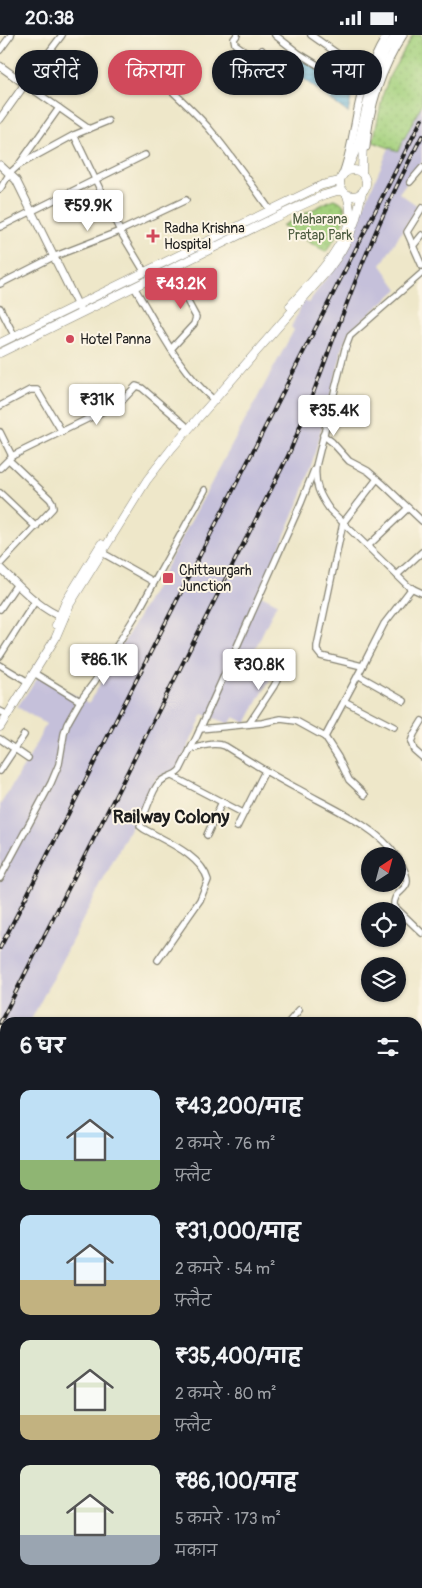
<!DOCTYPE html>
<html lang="hi">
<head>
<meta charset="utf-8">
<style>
	body { margin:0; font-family:Pangolin,"Playpen Sans Deva",sans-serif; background:#242831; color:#f1f3f6; height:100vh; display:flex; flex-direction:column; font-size:19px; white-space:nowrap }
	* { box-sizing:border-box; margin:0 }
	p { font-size:16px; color:#9ea1a6 }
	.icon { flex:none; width:28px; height:28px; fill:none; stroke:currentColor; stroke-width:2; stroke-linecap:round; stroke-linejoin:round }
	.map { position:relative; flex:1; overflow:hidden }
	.details { position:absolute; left:0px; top:982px; width:422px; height:571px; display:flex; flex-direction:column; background:#171b24; border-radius:15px 15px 0 0; box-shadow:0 1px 4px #0004 }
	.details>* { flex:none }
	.banner { position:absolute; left:15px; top:15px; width:392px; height:45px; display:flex; gap:10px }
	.needle { width:32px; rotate:36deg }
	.buttons { position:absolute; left:361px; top:812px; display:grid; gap:10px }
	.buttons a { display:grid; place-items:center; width:45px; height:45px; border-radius:50%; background:#171b24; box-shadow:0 1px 4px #0004; font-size:25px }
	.price { position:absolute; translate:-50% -42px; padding:0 11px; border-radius:5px; background:#fff; color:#222; font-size:16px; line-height:32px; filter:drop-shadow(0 1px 2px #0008) }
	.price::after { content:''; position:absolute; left:50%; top:30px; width:15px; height:11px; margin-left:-8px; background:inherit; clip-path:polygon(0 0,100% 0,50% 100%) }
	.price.active { background:#d1495b; color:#fff }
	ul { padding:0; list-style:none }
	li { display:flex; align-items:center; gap:15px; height:125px; padding:0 20px }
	li span { display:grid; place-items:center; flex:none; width:140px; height:100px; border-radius:10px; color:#555 }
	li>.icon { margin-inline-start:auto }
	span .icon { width:60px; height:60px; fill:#fffc; stroke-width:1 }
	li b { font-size:21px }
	h2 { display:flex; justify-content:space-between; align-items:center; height:60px; padding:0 20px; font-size:21px }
	.chip { padding:0 18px; border-radius:22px; background:#171b24; box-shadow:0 1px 4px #0004; font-size:18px; line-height:45px }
	.chip.active { background:#d1495b; color:#fff }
	.status { display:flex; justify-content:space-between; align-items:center; height:35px; padding:0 25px; background:#171b24; direction:ltr }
	.status svg { height:14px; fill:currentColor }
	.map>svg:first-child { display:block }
	.industrial { fill:#c5c0da }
	.grass { fill:url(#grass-dots); stroke:#60764c }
	.water { fill:url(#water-rules); stroke:#3a6478 }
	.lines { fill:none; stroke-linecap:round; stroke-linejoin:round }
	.minor-casing { stroke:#858272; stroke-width:8 }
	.tertiary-casing { stroke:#858272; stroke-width:9 }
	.secondary-casing { stroke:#858272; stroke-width:9 }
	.minor { stroke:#fff; stroke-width:5.5 }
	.tertiary { stroke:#fff; stroke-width:7 }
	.secondary { stroke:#fff; stroke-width:8 }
	.rail-casing { stroke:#1c1c1c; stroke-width:4 }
	.rail { stroke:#fcf5e5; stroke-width:2; stroke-dasharray:5.5; stroke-linecap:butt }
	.poi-dot { fill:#d1495b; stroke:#fcf5e5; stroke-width:2 }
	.labels { text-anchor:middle; stroke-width:4; stroke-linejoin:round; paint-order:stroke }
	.park-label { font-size:14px; fill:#4b5b3e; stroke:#fcf5e5 }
	.poi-label { font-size:14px; fill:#1c1c1c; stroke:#fcf5e5; text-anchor:start }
	.district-label { font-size:19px; font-weight:bold; fill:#1c1c1c; stroke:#fcf5e5 }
</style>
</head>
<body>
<div class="status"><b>20:38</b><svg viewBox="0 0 49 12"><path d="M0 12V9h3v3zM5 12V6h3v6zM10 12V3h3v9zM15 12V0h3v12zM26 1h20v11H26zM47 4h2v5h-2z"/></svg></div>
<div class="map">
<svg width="422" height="1553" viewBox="0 0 422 1553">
	<defs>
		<pattern id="grass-dots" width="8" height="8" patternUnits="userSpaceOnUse" patternTransform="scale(1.25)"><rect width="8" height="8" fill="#a3d07c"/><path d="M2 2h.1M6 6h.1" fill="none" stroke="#8cb26b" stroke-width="1.8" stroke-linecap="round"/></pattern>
		<pattern id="water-rules" width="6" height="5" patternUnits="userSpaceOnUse" patternTransform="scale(1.25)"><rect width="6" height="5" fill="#59add5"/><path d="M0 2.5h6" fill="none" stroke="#498cac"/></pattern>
	</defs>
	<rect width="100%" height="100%" fill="#fcf5e5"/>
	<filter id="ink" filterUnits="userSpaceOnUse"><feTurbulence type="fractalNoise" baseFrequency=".02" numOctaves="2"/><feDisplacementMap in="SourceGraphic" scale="10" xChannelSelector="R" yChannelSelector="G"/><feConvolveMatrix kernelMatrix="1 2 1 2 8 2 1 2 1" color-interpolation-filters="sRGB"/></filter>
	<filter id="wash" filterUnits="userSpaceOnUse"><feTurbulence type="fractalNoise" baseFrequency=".0096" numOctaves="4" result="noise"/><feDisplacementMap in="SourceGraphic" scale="20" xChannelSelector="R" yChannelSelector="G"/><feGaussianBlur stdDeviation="1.12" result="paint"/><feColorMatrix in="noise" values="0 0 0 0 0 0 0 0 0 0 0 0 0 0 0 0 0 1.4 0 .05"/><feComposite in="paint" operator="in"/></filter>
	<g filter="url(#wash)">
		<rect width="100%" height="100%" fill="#eee7c9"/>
		<path class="industrial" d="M422,69V127L399,158L418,171L381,230L398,254L348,298L341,316V321L314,421L300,465L259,559L277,568L254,616L279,628L246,688L234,682L229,689L203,679L178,734L156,743L30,987L5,988V1039L0,1049V770L30,721L46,689L17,672L39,641L89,668L159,545L294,295L291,292L304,266L308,268L332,235L359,182L389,113L398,116Z"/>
		<g class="grass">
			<path d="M413,0H422V69L398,116L373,107L383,59L390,40Z"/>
			<path d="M335,164C360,173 334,204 326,217L281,191L331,165Z"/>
		</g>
		<path class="water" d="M303,24L352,59L348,78L294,37Z"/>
	</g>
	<g filter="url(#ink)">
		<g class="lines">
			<defs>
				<g id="minor">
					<path d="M62,0L25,49L89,94"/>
					<path d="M237,0L234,4L235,9L252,21H257L262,15"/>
					<path d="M275,0L298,18L362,57"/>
					<path d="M311,0L368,40"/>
					<path d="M0,15L11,0"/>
					<path d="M145,32C167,51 188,70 207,91C230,118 250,147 270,175"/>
					<path d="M74,100L120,196L144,236"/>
					<path d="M20,128L59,73"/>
					<path d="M410,147L422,133"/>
					<path d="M0,154L10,138L19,130L74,100L108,86"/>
					<path d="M422,173L407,197L422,231"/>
					<path d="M0,192L145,120"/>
					<path d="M413,211L422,200"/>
					<path d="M170,234L196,282L194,289L171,314"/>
					<path d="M422,238L350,301L345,314L316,431C314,449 320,461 330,475L409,552L422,558"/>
					<path d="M0,249L53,222L120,196L186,165"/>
					<path d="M134,252C158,291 178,335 214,365"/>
					<path d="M0,273L14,300"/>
					<path d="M0,371L30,355H37L62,397"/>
					<path d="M0,397L12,421"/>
					<path d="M323,400L332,407L349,426L368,436L382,448L422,486"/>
					<path d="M0,433L12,421L120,368L136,351L142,353L185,390"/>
					<path d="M0,458L36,492"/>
					<path d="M368,511L408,473"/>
					<path d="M99,516L154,547"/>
					<path d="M0,529L53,473L52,467L50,464L9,425"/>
					<path d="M397,540L422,517"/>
					<path d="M0,574L17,549"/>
					<path d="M0,621L36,565"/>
					<path d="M0,630L25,645"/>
					<path d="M362,631L321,621L317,616V611L343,488L377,444"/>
					<path d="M34,638L80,666"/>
					<path d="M358,640L404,666"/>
					<path d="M344,666L394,692"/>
					<path d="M0,676L4,678"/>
					<path d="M422,686L414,699L411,707L414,715L422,722"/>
					<path d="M249,689L274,651L284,632"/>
					<path d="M200,694L262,688L281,684L296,686L325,702L338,722L349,745L365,760"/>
					<path d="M325,702L358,640L384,589L412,553"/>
					<path d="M0,704L28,723"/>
					<path d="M190,715C202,711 213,707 225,711C249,726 273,741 298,754C328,771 378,792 396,821"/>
					<path d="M0,736L24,700"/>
					<path d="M172,741L243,778"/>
					<path d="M143,782C148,772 152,755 159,748C165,741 174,742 180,735L197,701L301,468L314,435"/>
					<path d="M141,788L140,791L144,794C165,806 201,820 208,845L200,865L158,925"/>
					<path d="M237,792L265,736"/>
					<path d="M207,800L222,767"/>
					<path d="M398,823C421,861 393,849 394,871L422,898"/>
					<path d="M0,843L51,748L59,729L64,699L67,689L80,666L95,646L139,575L205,455"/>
					<path d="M288,988L299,975"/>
					<path d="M418,1024L422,1016"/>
					<path d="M418,1080L422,1083"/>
					<path d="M418,1117L422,1120"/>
					<path d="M418,1134L422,1126"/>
					<path d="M418,1192L422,1188"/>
					<path d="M418,1235L422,1238"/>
					<path d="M418,1302L422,1305"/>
					<path d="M418,1326L422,1318"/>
					<path d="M418,1392L422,1395"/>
					<path d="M0,1402L5,1404"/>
					<path d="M115,1549L118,1553"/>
					<path d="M421,1553L422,1548"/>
				</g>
				<g id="tertiary">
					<path d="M0,31L25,49L0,84"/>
					<path d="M366,112C369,73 381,34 403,0"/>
					<path d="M0,130L16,145L80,275"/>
					<path d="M342,141C353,114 354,85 362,57C368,37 376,18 387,0"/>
					<path d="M0,533C19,551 39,574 64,583"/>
				</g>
				<g id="secondary">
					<circle cx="353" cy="148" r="13"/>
					<path d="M346,137L358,110L373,43L386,15L396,0"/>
					<path d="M362,138L363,103"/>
					<path d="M290,271C310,248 345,213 350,182C351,174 349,167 347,160"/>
					<path d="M0,308L322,150L340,146"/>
					<path d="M0,318L274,183L324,160L337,156H343"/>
					<path d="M56,590L66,566L101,509"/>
					<path d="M0,692L55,604L70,569L147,445L172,413L328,235C339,221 348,206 354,189C358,179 359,168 362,158"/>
				</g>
			</defs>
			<use href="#minor" class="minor-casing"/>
			<use href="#tertiary" class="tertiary-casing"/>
			<use href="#secondary" class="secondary-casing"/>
			<use href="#minor" class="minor"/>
			<use href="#tertiary" class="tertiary"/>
			<use href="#secondary" class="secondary"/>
			<defs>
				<g id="rail">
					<path d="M0,913L422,84"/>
					<path d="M0,988L288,421C318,351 341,278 371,208C386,171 404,136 422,101"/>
				</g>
			</defs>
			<use href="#rail" class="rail-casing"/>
			<use href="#rail" class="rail"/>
		</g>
	</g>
	<g class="poi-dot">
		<path d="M150.5 193.5h5v5h5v5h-5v5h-5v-5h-5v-5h5z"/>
		<circle cx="70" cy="304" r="5"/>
		<rect x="162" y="537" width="12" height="12" rx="2.5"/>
	</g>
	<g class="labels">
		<g class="park-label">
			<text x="320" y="189">Maharana<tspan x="320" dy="16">Pratap Park</tspan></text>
		</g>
		<g class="poi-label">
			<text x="164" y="198">Radha Krishna<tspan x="164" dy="16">Hospital</tspan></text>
			<text x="80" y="309">Hotel Panna</text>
			<text x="179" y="540">Chittaurgarh<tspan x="179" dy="16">Junction</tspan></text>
		</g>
		<g class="district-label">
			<text x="171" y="788">Railway Colony</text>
		</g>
	</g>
</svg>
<div class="buttons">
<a><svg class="needle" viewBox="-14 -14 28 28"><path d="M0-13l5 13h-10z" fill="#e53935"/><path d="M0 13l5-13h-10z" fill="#9ea1a6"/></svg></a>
<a><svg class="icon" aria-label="locate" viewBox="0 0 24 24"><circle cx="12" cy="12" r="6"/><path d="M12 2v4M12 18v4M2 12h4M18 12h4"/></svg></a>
<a><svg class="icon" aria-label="layers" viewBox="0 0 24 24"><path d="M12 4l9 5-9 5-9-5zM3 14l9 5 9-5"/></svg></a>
</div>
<b class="price" style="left:88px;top:197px">₹59.9K</b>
<b class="price active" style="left:181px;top:275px">₹43.2K</b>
<b class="price" style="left:97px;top:391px">₹31K</b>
<b class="price" style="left:334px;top:402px">₹35.4K</b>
<b class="price" style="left:104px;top:651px">₹86.1K</b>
<b class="price" style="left:259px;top:656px">₹30.8K</b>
<div class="banner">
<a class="chip">खरीदें</a>
<a class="chip active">किराया</a>
<a class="chip">फ़िल्टर</a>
<a class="chip">नया</a>
</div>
<section class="details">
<h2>6 घर<svg class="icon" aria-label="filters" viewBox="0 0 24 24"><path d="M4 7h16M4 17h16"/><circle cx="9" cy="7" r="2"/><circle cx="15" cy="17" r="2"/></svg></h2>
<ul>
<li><span style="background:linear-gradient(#bfe0f5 70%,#8fb573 0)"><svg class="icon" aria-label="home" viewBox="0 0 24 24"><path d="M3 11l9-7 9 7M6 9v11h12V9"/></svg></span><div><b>₹43,200/माह</b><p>2 कमरे · 76 m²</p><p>फ़्लैट</p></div></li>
<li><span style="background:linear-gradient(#bfe0f5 65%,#c2b280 0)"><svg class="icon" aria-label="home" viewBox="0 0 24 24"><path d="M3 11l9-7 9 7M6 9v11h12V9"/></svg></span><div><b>₹31,000/माह</b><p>2 कमरे · 54 m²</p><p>फ़्लैट</p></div></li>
<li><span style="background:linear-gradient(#dfe7d0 75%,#c2b280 0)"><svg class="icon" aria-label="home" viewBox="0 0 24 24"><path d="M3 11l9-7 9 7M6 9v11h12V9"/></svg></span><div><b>₹35,400/माह</b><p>2 कमरे · 80 m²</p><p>फ़्लैट</p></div></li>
<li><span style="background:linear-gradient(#dfe7d0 70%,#9aa5b1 0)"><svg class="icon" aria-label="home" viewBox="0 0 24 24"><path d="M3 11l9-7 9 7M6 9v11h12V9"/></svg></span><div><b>₹86,100/माह</b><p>5 कमरे · 173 m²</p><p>मकान</p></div></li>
</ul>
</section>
</div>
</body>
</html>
